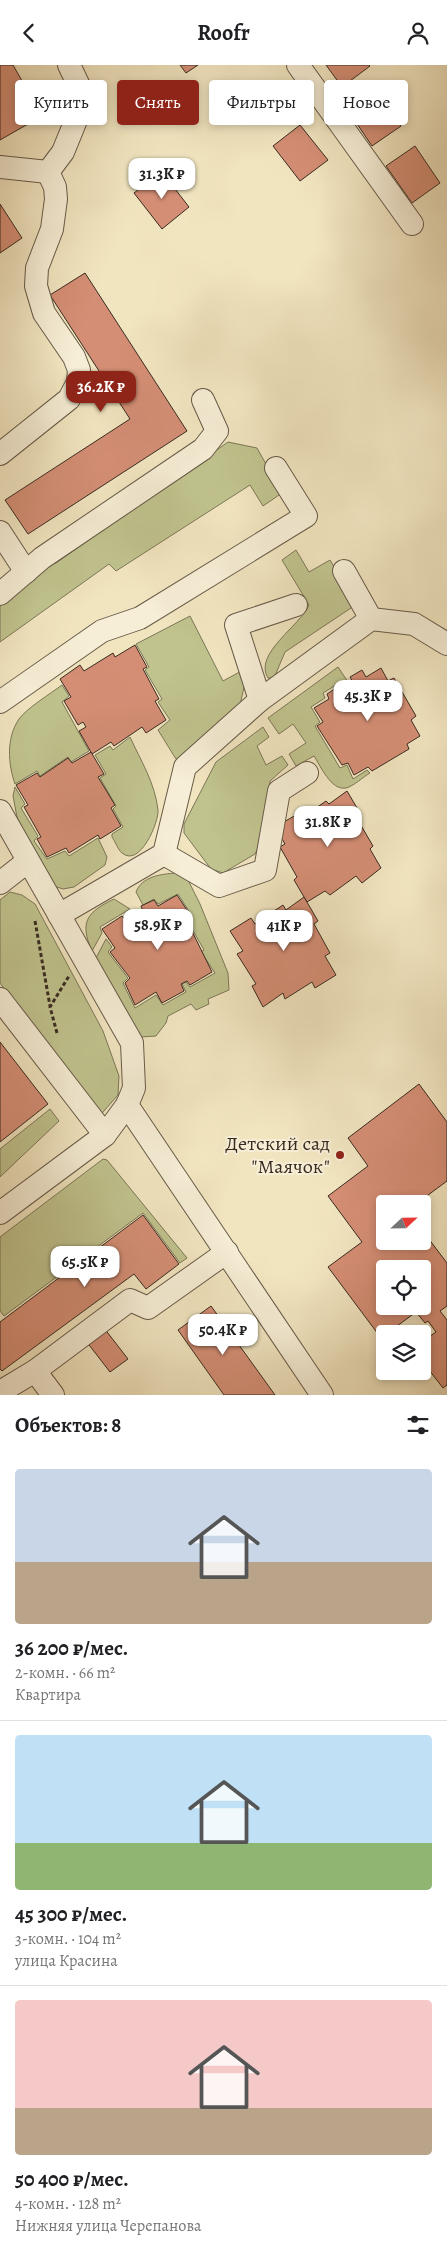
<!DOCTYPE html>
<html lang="ru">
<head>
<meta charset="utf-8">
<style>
	body { margin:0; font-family:Alegreya,serif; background:#f6f6f6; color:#202124; height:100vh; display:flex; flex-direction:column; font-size:19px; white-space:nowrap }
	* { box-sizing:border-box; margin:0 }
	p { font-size:16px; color:#757577 }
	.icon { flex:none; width:28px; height:28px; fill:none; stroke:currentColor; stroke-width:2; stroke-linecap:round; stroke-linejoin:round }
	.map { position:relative; height:1330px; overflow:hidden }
	.side { display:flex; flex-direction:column; background:#fff; flex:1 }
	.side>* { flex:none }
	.top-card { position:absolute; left:15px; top:15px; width:418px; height:45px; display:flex; gap:10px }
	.needle { width:32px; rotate:68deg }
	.controls { position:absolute; left:376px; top:1130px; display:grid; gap:10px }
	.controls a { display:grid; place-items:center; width:55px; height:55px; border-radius:5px; background:#fff; box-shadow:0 2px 8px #0003; font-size:25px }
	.price { position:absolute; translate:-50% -42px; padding:0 11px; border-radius:10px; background:#fff; color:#222; font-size:16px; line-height:32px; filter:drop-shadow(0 1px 2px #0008) }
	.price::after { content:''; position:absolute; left:50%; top:30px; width:15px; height:11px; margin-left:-8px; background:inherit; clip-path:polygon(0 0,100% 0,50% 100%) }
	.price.on { background:#8f2418; color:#fff }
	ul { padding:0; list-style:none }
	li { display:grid; align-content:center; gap:10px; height:265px; padding:0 15px }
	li+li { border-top:1px solid #e0e0e0 }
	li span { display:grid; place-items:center; height:155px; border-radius:5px; color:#555 }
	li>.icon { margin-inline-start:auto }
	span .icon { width:90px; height:90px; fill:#fffc; stroke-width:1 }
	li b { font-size:21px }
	h2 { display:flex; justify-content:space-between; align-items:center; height:60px; padding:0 15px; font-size:21px }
	.chip { padding:0 18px; border-radius:5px; background:#fff; box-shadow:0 2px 8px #0003; font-size:18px; line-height:45px }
	.chip.on { background:#8f2418; color:#fff }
	header { display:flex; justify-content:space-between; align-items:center; height:65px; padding:0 15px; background:#fff; font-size:22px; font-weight:700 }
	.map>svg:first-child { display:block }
	.green { fill:#c0c38e; stroke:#7c7757 }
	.building { fill:#d48e75; stroke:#392b20; fill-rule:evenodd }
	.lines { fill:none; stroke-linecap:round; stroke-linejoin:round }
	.minor-casing { stroke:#675a48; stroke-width:24 }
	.path { stroke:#392b20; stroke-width:3; stroke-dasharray:4 2.5; stroke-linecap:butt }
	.minor { stroke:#f6eed6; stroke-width:22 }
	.poi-dot { fill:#8f2418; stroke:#f6eed6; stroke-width:2 }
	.labels { text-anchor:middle; stroke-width:4; stroke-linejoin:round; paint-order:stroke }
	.poi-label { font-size:20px; fill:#392b20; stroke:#f6eed6; text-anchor:end }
</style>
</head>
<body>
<header><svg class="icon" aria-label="back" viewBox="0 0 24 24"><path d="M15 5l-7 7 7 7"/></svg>Roofr<svg class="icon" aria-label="person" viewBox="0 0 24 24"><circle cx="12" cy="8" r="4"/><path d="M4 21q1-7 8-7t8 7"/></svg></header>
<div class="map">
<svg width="447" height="1330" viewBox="0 0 447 1330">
	<rect width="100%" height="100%" fill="#f1e5c0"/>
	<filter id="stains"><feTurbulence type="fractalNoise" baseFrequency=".004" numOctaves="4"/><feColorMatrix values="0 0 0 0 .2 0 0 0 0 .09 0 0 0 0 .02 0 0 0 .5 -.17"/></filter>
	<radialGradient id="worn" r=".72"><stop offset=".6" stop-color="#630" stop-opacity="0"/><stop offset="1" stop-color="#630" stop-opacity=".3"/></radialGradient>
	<g class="green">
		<path d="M228,377L257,383L282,428L263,441L250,420L116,506L109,499L0,577V537L41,503L56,498Z"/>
		<path d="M296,485L309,507L330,495L357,539L285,587L274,613H268C253,589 300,561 309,540L282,495Z"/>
		<path d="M190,551L223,616L247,603V609L238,649L180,695L176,694L158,665L170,655L158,637L162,634L145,605L149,602L136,579Z"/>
		<path d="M338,602L350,620L341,626L336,620L323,628L325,633L311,642L320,657L315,661L340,703L347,700L353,714L367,705L370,708C363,712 354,721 346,723C331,726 320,700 314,691L296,701L289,689L306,678L293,659L279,669L268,653Z"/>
		<path d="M62,620L69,631L62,637L89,686L71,697L68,692L40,711L37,706L15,719C8,699 6,673 19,654C27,643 50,629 62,620Z"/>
		<path d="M263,662L269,672L257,681L266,700L282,691L288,700L270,716L264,771L255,789L223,808L211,804L184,768V759L216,697Z"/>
		<path d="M130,672C141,696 155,718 158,745C159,757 140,803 122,788C118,785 115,776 112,772V769L123,762L113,744L116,741L100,713L106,709L95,690L110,681L113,685Z"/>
		<path d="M15,722L25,739L21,743L38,771L34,776L47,794L65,786L69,791L98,773L107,792L105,800L74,822L63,824L48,819L39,808L17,752L13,731Z"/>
		<path d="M176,808L186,811L200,839L228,908L229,925L208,934L209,939L196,945L191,939L168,951L166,958L156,971L141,972L96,893L106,874L112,882L108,887L128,913L123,918L135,943L156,930L163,940L186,927L182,919L186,917L190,922L215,908L201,887L204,885L187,855L192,851L178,829L158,839L154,834L143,840L136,827C142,811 162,809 176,808Z"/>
		<path d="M10,827L22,830L35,839L103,966L119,1011L118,1030L97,1054L0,918V835Z"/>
		<path d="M114,834L130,844L100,862L102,868L92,886C79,857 87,847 114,834Z"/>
		<path d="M50,1044L59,1056L0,1112V1084Z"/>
		<path d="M103,1094L107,1095L187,1193L180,1198L143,1148L4,1251L0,1246V1172Z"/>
	</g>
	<g class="building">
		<path d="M0,0H13L42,51L0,75Z"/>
		<path d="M180,0H198L186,8Z"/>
		<path d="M326,0H369L370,1L342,22Z"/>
		<path d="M375,24L401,61L372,81L347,44Z"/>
		<path d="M300,60L328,95L300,116L273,81Z"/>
		<path d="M415,81L440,118L412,138L386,101Z"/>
		<path d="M162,107L189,142L162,164L134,128Z"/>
		<path d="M0,139L22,173L0,188Z"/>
		<path d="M85,208L187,366L28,469L5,435L130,354L50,230Z"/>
		<path d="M135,580L147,602L143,604L159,634L155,636L166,655L146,668L142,662L114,681L111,677L92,689L79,666L86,662L83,657L78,660L64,636L71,632L60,614L80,600L84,606L113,588L115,592Z"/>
		<path d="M381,603L388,616L394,613L416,651L411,655L420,671L407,679L409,684L372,706L368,702L354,710L348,698L342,700L317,661L323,657L314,643L329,634L327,629L336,623L340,629L354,619L350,612L362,605L366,612Z"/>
		<path d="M91,687L104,709L98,712L115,740L111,743L121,761L100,774L98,770L69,788L66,783L47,792L37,774L41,772L24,742L28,740L16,720L37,708L40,712L68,693L72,698Z"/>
		<path d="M347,726L360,748L356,752L373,781L370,784L381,803L362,818L356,811L330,830L325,826L307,837L294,815L297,812L280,782L285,779L275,762L296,750L299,755L326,736L329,739Z"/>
		<path d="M177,830L191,851L186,854L212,907L190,920L187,916L181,919L184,926L162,938L156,927L135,940L125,918L130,913L110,887L115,883L102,864L122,851L126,856L143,846L141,841L154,835L158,841Z"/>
		<path d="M304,832L318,856L314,859L330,888L325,891L336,910L315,923L312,917L285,934L283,928L263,942L252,921L256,919L237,889L243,886L230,866L251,853L255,859L283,840L286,845Z"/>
		<path d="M0,977L48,1039L0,1077Z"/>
		<path d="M419,1019L447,1057V1116L416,1139H385V1176H422V1165L447,1198V1241L440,1246L447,1255V1320L443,1323L422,1296V1277L436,1267L428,1256L425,1258L416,1247L381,1273L328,1202L362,1177L328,1131L368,1101L348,1073ZM385,1204H422V1241H385Z"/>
		<path d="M143,1150L179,1199L146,1224L134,1209L2,1306L0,1304V1257Z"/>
		<path d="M211,1241L275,1330H224L178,1265Z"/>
		<path d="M104,1263L128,1294L110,1307L86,1276Z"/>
	</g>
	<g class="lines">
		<defs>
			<g id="minor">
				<path d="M298,0L412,159"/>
				<path d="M0,102L48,107"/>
				<path d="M0,389L69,334L78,317L79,305L74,292L44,248L36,221L37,203L52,164L56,134L55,122L48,107L63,87L76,55L80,23L69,0"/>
				<path d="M0,467L26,507"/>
				<path d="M344,506L371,554L414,559L447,579"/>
				<path d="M0,529L42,493L203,384L217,366L203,335"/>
				<path d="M260,635L236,560L296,540"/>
				<path d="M0,637L102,566L140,553L306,451L276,403"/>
				<path d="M0,746L132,978L134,1023L127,1040L322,1330"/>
				<path d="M164,789L219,821L265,805L279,726L307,708"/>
				<path d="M0,818L28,796"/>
				<path d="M59,850L164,789L185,702L260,635L371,554"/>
				<path d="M0,934L105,1070"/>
				<path d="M0,1148L105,1070L127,1040"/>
				<path d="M35,1306L53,1330"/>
				<path d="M0,1327L35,1306L130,1235L148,1243L227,1187"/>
			</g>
		</defs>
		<use href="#minor" class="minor-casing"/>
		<g class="path">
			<path d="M35,856L50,941"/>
			<path d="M57,968L50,942L69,911"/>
		</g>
		<use href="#minor" class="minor"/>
	</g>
	<circle class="poi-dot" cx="340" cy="1090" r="5"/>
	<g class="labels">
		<g class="poi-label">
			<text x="330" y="1085">Детский сад<tspan x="330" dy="23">"Маячок"</tspan></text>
		</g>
	</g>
	<rect width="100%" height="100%" filter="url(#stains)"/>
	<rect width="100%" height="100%" fill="url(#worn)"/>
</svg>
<div class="controls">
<a><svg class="needle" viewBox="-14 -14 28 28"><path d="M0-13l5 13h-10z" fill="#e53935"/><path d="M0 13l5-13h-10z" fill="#757577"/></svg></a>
<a><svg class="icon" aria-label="locate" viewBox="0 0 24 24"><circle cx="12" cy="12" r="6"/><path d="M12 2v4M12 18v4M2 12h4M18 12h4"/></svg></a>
<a><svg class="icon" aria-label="layers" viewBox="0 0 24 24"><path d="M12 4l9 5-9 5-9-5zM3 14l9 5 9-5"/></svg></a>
</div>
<b class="price" style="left:162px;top:135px">31.3K ₽</b>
<b class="price on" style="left:101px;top:348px">36.2K ₽</b>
<b class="price" style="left:368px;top:657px">45.3K ₽</b>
<b class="price" style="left:328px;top:783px">31.8K ₽</b>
<b class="price" style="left:158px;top:886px">58.9K ₽</b>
<b class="price" style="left:284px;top:887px">41K ₽</b>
<b class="price" style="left:85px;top:1223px">65.5K ₽</b>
<b class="price" style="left:223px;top:1291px">50.4K ₽</b>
<div class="top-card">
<a class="chip">Купить</a>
<a class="chip on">Снять</a>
<a class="chip">Фильтры</a>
<a class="chip">Новое</a>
</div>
</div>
<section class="side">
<h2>Объектов: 8<svg class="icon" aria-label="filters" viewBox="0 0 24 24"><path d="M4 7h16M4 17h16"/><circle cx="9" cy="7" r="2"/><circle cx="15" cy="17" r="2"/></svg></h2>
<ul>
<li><span style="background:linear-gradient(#c9d6e8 60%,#b9a48a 0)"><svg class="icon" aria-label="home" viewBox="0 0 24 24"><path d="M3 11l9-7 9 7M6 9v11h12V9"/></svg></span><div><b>36 200 ₽/мес.</b><p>2-комн. · 66 m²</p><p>Квартира</p></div></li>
<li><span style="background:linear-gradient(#bfe0f5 70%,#8fb573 0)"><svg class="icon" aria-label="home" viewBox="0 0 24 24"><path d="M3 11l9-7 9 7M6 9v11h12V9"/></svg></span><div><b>45 300 ₽/мес.</b><p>3-комн. · 104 m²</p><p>улица Красина</p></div></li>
<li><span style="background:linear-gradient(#f6c9c9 70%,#b9a48a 0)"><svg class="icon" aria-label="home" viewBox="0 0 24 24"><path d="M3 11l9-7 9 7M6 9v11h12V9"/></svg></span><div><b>50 400 ₽/мес.</b><p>4-комн. · 128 m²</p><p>Нижняя улица Черепанова</p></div></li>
</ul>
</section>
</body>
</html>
